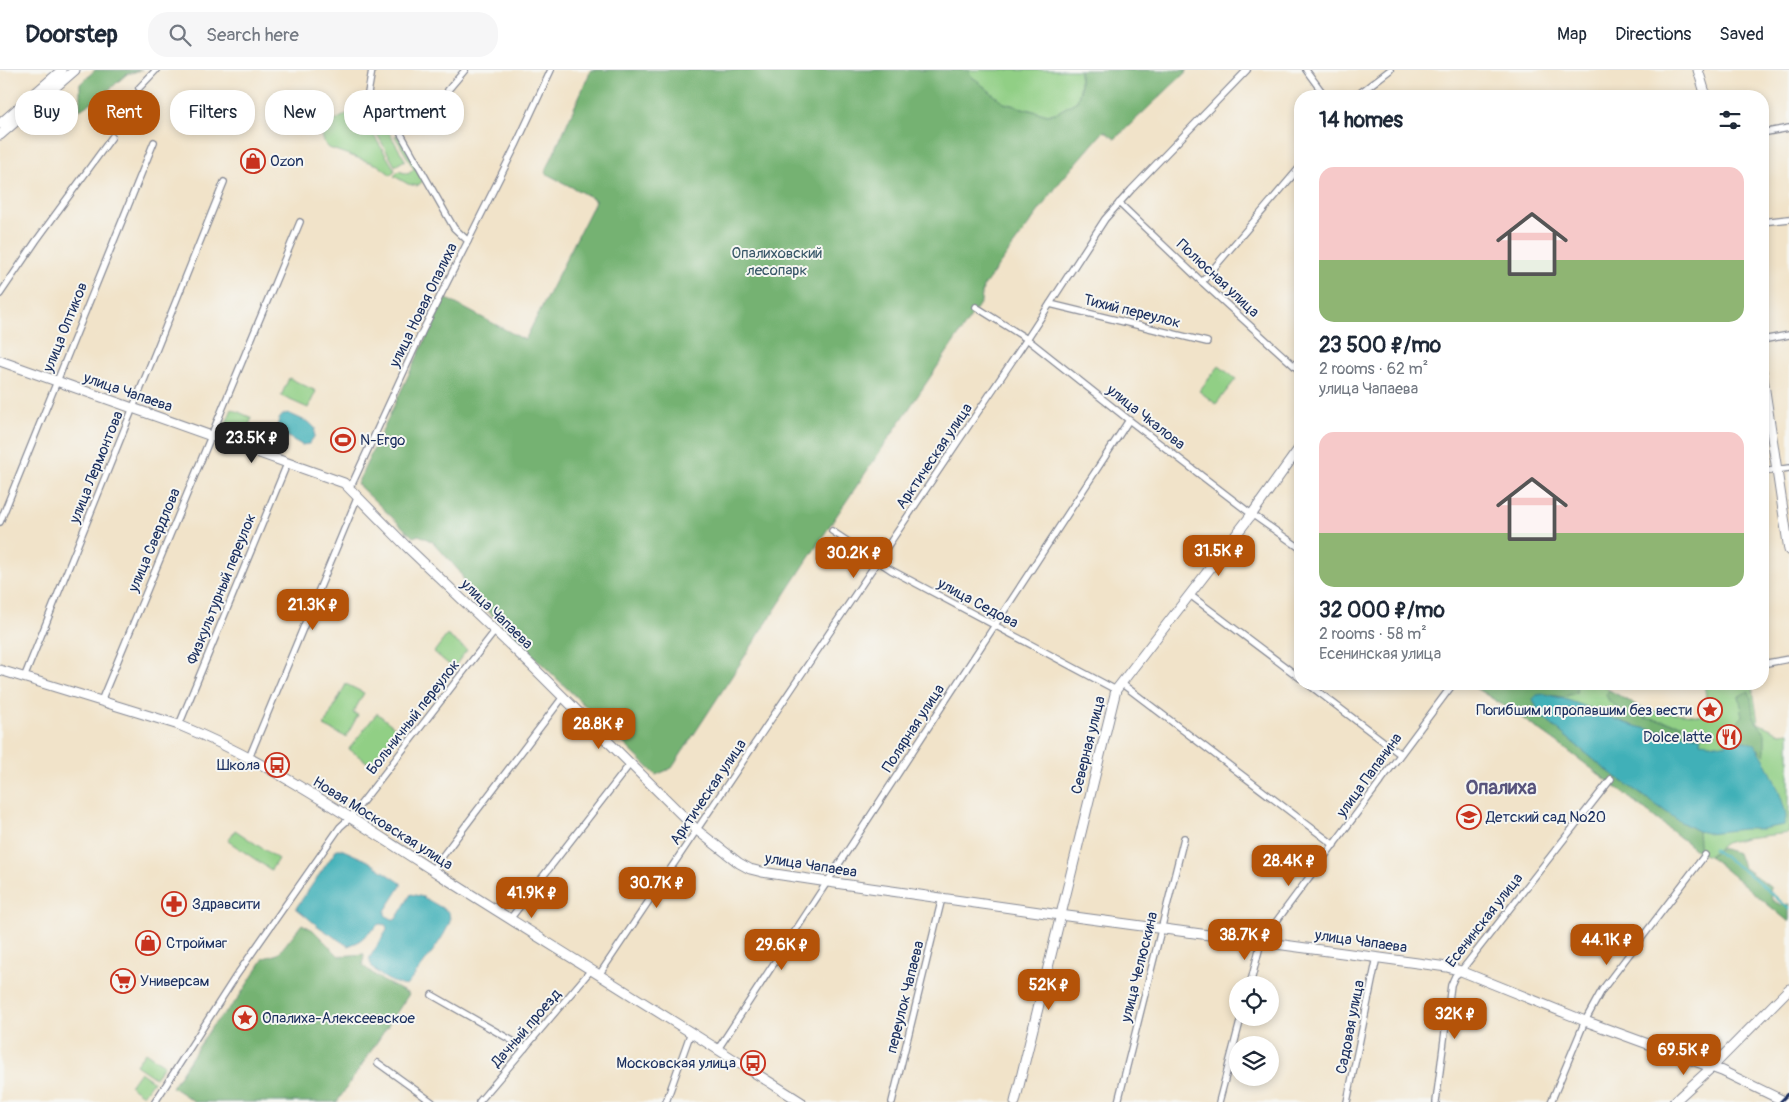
<!DOCTYPE html>
<html lang="en">
<head>
<meta charset="utf-8">
<style>
	body { margin:0; font-family:Pangolin,sans-serif; background:#f6f6f7; color:#1f2937; height:100vh; display:flex; flex-direction:column; font-size:19px; white-space:nowrap }
	* { box-sizing:border-box; margin:0 }
	p { font-size:16px; color:#747a83 }
	.icon { flex:none; width:28px; height:28px; fill:none; stroke:currentColor; stroke-width:2; stroke-linecap:round; stroke-linejoin:round }
	.map { position:relative; flex:1; overflow:hidden }
	.details { position:absolute; left:1294px; top:20px; width:475px; height:600px; display:flex; flex-direction:column; background:#fff; border-radius:20px; box-shadow:0 2px 8px #0003 }
	.details>* { flex:none }
	.guide { position:absolute; left:15px; top:20px; width:475px; height:45px; display:flex; gap:10px }
	.controls { position:absolute; left:1229px; top:906px; display:grid; gap:10px }
	.controls a { display:grid; place-items:center; width:50px; height:50px; border-radius:50%; background:#fff; box-shadow:0 2px 8px #0003; font-size:25px }
	.price { position:absolute; translate:-50% -42px; padding:0 11px; border-radius:10px; background:#b45309; color:#fff; font-size:16px; line-height:32px; filter:drop-shadow(0 1px 2px #0008) }
	.price::after { content:''; position:absolute; left:50%; top:30px; width:15px; height:11px; margin-left:-8px; background:inherit; clip-path:polygon(0 0,100% 0,50% 100%) }
	.price.on { background:#222; color:#fff }
	ul { padding:0; list-style:none }
	li { display:grid; align-content:center; gap:10px; height:265px; padding:0 25px }
	li span { display:grid; place-items:center; height:155px; border-radius:15px; color:#555 }
	li>.icon { margin-inline-start:auto }
	span .icon { width:90px; height:90px; fill:#fffc; stroke-width:1 }
	li b { font-size:21px }
	h2 { display:flex; justify-content:space-between; align-items:center; height:60px; padding:0 25px; font-size:21px }
	.pill { padding:0 18px; border-radius:20px; background:#fff; box-shadow:0 2px 8px #0003; font-size:18px; line-height:45px }
	.pill.on { background:#b45309; color:#fff }
	header { display:flex; align-items:center; gap:30px; box-sizing:border-box; height:70px; padding:0 25px; background:#fff; border-bottom:1px solid #e0e1e3 }
	header strong { font-size:24px }
	nav { display:flex; gap:28px; margin-inline-start:auto; font-size:18px }
	.search { width:350px; height:45px; background:#f6f6f7; display:flex; align-items:center; gap:12px; box-sizing:border-box; padding:0 18px; border-radius:20px; color:#747a83; font-size:19px }
	.map>svg:first-child { display:block }
	.green { fill:#91cf85; stroke:#567f72 }
	.forest { fill:#74b272; stroke:#487068 }
	.water { fill:#3fb0b8; stroke:#2d708b }
	.lines { fill:none; stroke-linecap:round; stroke-linejoin:round }
	.stream { stroke:#3fb0b8; stroke-width:2.5 }
	.street-casing { stroke:#868994; stroke-width:8 }
	.secondary-casing { stroke:#868994; stroke-width:11 }
	.primary-casing { stroke:#868994; stroke-width:11 }
	.street { stroke:#fff; stroke-width:5.5 }
	.secondary { stroke:#fff; stroke-width:9 }
	.primary { stroke:#fff; stroke-width:9 }
	.rail { stroke:#1b2f5e; stroke-width:2.5 }
	.labels { text-anchor:middle; stroke-width:4; stroke-linejoin:round; paint-order:stroke }
	.poi-label { font-size:15px; fill:#1b2f5e; stroke:#f6f6f2; text-anchor:start }
	.park-label { font-size:15px; fill:#385768; stroke:#f6f6f2 }
	.street-label { font-size:15px; fill:#1b2f5e; stroke:#f6f6f2 }
	.district-label { font-size:20px; font-weight:bold; fill:#58547c; stroke:#f6f6f2 }
</style>
</head>
<body>
<header>
<strong>Doorstep</strong>
<div class="search"><svg class="icon" aria-label="search" viewBox="0 0 24 24"><circle cx="10" cy="10" r="6"/><path d="M15 15l6 6"/></svg>Search here</div>
<nav><a>Map</a><a>Directions</a><a>Saved</a></nav>
</header>
<div class="map">
<svg width="1789" height="1032" viewBox="0 0 1789 1032">
	<rect width="100%" height="100%" fill="#f6f6f2"/>
	<filter id="ink" filterUnits="userSpaceOnUse"><feTurbulence type="fractalNoise" baseFrequency=".02" numOctaves="2"/><feDisplacementMap in="SourceGraphic" scale="10" xChannelSelector="R" yChannelSelector="G"/><feConvolveMatrix kernelMatrix="1 2 1 2 8 2 1 2 1" color-interpolation-filters="sRGB"/></filter>
	<filter id="wash" filterUnits="userSpaceOnUse"><feTurbulence type="fractalNoise" baseFrequency=".0096" numOctaves="4" result="noise"/><feDisplacementMap in="SourceGraphic" scale="20" xChannelSelector="R" yChannelSelector="G"/><feGaussianBlur stdDeviation="1.12" result="paint"/><feColorMatrix in="noise" values="0 0 0 0 0 0 0 0 0 0 0 0 0 0 0 0 0 1.4 0 .05"/><feComposite in="paint" operator="in"/></filter>
	<g filter="url(#wash)">
		<rect width="100%" height="100%" fill="#f1e3c9"/>
		<g class="green">
			<path d="M968,0H1080V21L1077,31L1058,42L1048,45L1004,33L971,6Z"/>
			<path d="M369,34L380,36L387,45L371,55L361,38Z"/>
			<path d="M357,38L395,100L391,105L378,95L329,78C322,71 321,66 324,57Z"/>
			<path d="M383,52L405,90L395,96L373,57Z"/>
			<path d="M399,64L423,108V111L417,116L408,114L394,106L399,101L408,104L414,99L395,66Z"/>
			<path d="M1219,296L1236,309L1216,334L1199,321Z"/>
			<path d="M289,308L316,321L308,338L281,326Z"/>
			<path d="M232,339L252,348L243,368L223,360Z"/>
			<path d="M447,565L467,580L453,598L434,582Z"/>
			<path d="M346,614L364,623L353,643L358,645L346,667L324,656Z"/>
			<path d="M1469,614H1602L1609,620L1645,640L1704,646L1703,631L1706,626L1704,614H1752L1758,653L1780,663L1789,662V763L1745,768L1725,773L1709,786L1700,783C1624,724 1551,663 1469,614Z"/>
			<path d="M377,643L398,660L371,695L349,679Z"/>
			<path d="M235,760L278,789L271,800L228,771Z"/>
			<path d="M145,982L164,995L155,1008L136,995Z"/>
			<path d="M140,1002L153,1011L143,1025L130,1016Z"/>
		</g>
		<g class="forest">
			<path d="M95,0H142L127,4L104,24L80,40V14Z"/>
			<path d="M591,0H968L971,6L1004,33L1048,45L1058,42L1077,31L1080,21V0H1188L1115,69L1104,61L1060,112L983,217L981,232L831,454L672,698L656,705L471,525L460,502L433,472L419,465L413,467L357,414L445,228L525,270L596,130L545,103Z"/>
			<path d="M1469,614H1507L1513,617L1518,614H1577L1576,623L1563,627L1544,624L1540,645L1605,699L1679,751L1698,761L1700,783C1624,724 1551,663 1469,614Z"/>
			<path d="M1609,620L1645,640L1644,648L1687,655L1697,666L1644,659L1617,650L1621,647V641L1609,631L1606,625Z"/>
			<path d="M1749,621L1751,628L1754,649L1763,660L1765,664V685C1755,674 1744,673 1732,665L1736,653L1743,646L1739,626Z"/>
			<path d="M1720,778L1738,783L1743,797L1770,817L1772,830L1781,835L1789,834V852L1709,786Z"/>
			<path d="M302,854L313,860L339,886L364,884L363,896L383,911L409,924L337,1032H195L172,1017L213,955L237,930L264,888L278,884Z"/>
		</g>
		<g class="water">
			<path d="M288,343L310,353L315,358L314,367L309,374L302,375L279,362L277,359C278,351 279,345 288,343Z"/>
			<path d="M1544,624C1572,629 1592,640 1617,650C1644,661 1673,663 1702,667L1701,672L1726,675L1727,669C1736,670 1748,670 1754,675C1764,682 1786,735 1786,747C1786,751 1785,751 1784,755L1761,759H1743L1707,763L1698,761L1679,751L1605,699L1540,645L1533,629L1537,625Z"/>
			<path d="M337,779H341L368,791L401,813V816L385,841V845L392,849H396L411,824L423,827L449,842C449,844 450,848 450,850C448,864 416,904 406,916C393,914 367,901 370,887L387,860L386,855L379,854L358,872L348,876L319,857L296,838Z"/>
		</g>
		<g class="lines">
			<path class="stream" d="M1713,779L1754,808L1789,839"/>
		</g>
	</g>
	<g filter="url(#ink)">
		<g class="lines">
			<defs>
				<g id="street">
					<path d="M1306,0L1325,26"/>
					<path d="M139,18L156,0"/>
					<path d="M448,20L465,0"/>
					<path d="M1356,26L1390,0"/>
					<path d="M1762,63L1789,58"/>
					<path d="M1119,133L1202,212L1300,301"/>
					<path d="M1762,152L1789,149"/>
					<path d="M468,171L516,75L551,0"/>
					<path d="M1202,212L1300,97"/>
					<path d="M0,224L36,171L112,67"/>
					<path d="M1050,234L1207,272"/>
					<path d="M976,237L1027,269L1129,350L1246,440L1300,478"/>
					<path d="M1762,270L1789,265"/>
					<path d="M1762,402L1789,398"/>
					<path d="M349,417L353,412L422,262L468,171L454,158L384,34L378,30L367,29L372,0"/>
					<path d="M0,452L154,72"/>
					<path d="M832,461L891,500L1116,620"/>
					<path d="M1190,525L1300,608"/>
					<path d="M1762,594L1789,589"/>
					<path d="M24,608L224,112"/>
					<path d="M1121,613L1334,775"/>
					<path d="M1308,614L1400,684"/>
					<path d="M101,631L300,152"/>
					<path d="M179,655L287,394"/>
					<path d="M249,688L358,426"/>
					<path d="M432,800L563,627"/>
					<path d="M510,849L630,694"/>
					<path d="M599,905L1027,269L1105,149L1131,120L1247,0"/>
					<path d="M1250,915L1261,872L1453,614"/>
					<path d="M432,925L525,978"/>
					<path d="M718,979C856,770 991,559 1129,350"/>
					<path d="M378,993L432,1032"/>
					<path d="M155,1032L236,906L340,757L350,748L495,561"/>
					<path d="M479,1032L591,900"/>
					<path d="M666,1032L691,962"/>
					<path d="M892,1032L942,828"/>
					<path d="M1118,1032L1184,768"/>
					<path d="M1219,1032L1241,948"/>
					<path d="M1347,1032L1377,887"/>
					<path d="M1436,1032L1451,915L1455,906L1461,901L1611,709"/>
					<path d="M1551,1032L1585,951L1602,920L1705,785"/>
				</g>
				<g id="secondary">
					<path d="M1698,0L1706,26"/>
					<path d="M0,291L344,413L407,477L531,595L698,761L739,793L750,799L762,802L828,812L1060,845L1447,897L1461,901L1585,951L1722,1001L1786,1032"/>
					<path d="M1762,301L1789,480"/>
					<path d="M0,600L179,655C272,693 356,752 440,805C561,881 681,956 801,1032"/>
					<path d="M1015,1032L1116,620L1252,444L1300,377"/>
					<path d="M1674,1032L1711,998L1789,919"/>
				</g>
				<g id="primary">
					<path d="M0,54L62,0"/>
					<path d="M0,65L75,0"/>
				</g>
			</defs>
			<use href="#street" class="street-casing"/>
			<use href="#secondary" class="secondary-casing"/>
			<use href="#primary" class="primary-casing"/>
			<use href="#street" class="street"/>
			<use href="#secondary" class="secondary"/>
			<use href="#primary" class="primary"/>
			<path class="rail" d="M1780,1032L1789,1023"/>
		</g>
	</g>
	<defs>
		<symbol id="shop-ring" viewBox="-11 -11 22 22"><circle r="9.5" fill="#f6f6f2" stroke="#c8321e" stroke-width="1.5"/><path d="M-5-2.5h2.3a2.7 3.5 0 0 1 5.4 0H5L5.5 6h-11ZM-1.5-2.5h3a1.5 2.3 0 0 0-3 0Z" fill="#c8321e"/></symbol>
		<symbol id="stadium-ring" viewBox="-11 -11 22 22"><circle r="9.5" fill="#f6f6f2" stroke="#c8321e" stroke-width="1.5"/><path d="M0-5a6.5 5 0 1 0 0 10a6.5 5 0 1 0 0-10ZM-3.5-1.8h7v3.6h-7Z" fill="#c8321e"/></symbol>
		<symbol id="sight-ring" viewBox="-11 -11 22 22"><circle r="9.5" fill="#f6f6f2" stroke="#c8321e" stroke-width="1.5"/><path d="M0-6L1.8-2.2L6-1.7L2.9 1.2L3.7 5.4L0 3.3L-3.7 5.4L-2.9 1.2L-6-1.7L-1.8-2.2Z" fill="#c8321e"/></symbol>
		<symbol id="restaurant-ring" viewBox="-11 -11 22 22"><circle r="9.5" fill="#f6f6f2" stroke="#c8321e" stroke-width="1.5"/><path d="M-5-6h1v4h1v-4h1v4h1v-4h1v5L-1.5 .5V6h-2V.5L-5-1ZM5-6V6H3V1.5H1.5Q1.5-4 5-6Z" fill="#c8321e"/></symbol>
		<symbol id="bus-ring" viewBox="-11 -11 22 22"><circle r="9.5" fill="#f6f6f2" stroke="#c8321e" stroke-width="1.5"/><path d="M-5-6H5V4H4V6H2V4H-2V6H-4V4H-5ZM-3.5-4V0h7V-4ZM-3.5 1.2v1.5H-2V1.2ZM2 1.2v1.5H3.5V1.2Z" fill="#c8321e"/></symbol>
		<symbol id="school-ring" viewBox="-11 -11 22 22"><circle r="9.5" fill="#f6f6f2" stroke="#c8321e" stroke-width="1.5"/><path d="M0-5L7-2L0 1L-7-2ZM-4 1L0 2.5L4 1V4Q0 6-4 4Z" fill="#c8321e"/></symbol>
		<symbol id="pharmacy-ring" viewBox="-11 -11 22 22"><circle r="9.5" fill="#f6f6f2" stroke="#c8321e" stroke-width="1.5"/><path d="M-2-6h4v4h4v4h-4v4h-4v-4h-4v-4h4Z" fill="#c8321e"/></symbol>
		<symbol id="supermarket-ring" viewBox="-11 -11 22 22"><circle r="9.5" fill="#f6f6f2" stroke="#c8321e" stroke-width="1.5"/><path d="M-6-5.5h2.5l.6 2H6L4.5 2H-2.5L-4.4-4H-6ZM-1.5 3.2a1.3 1.3 0 1 0 .1 0ZM3 3.2a1.3 1.3 0 1 0 .1 0Z" fill="#c8321e"/></symbol>
	</defs>
	<g fill-rule="evenodd">
		<use href="#shop-ring" x="239" y="77" width="28" height="28"/>
		<use href="#stadium-ring" x="329" y="356" width="28" height="28"/>
		<use href="#sight-ring" x="1696" y="626" width="28" height="28"/>
		<use href="#restaurant-ring" x="1715" y="653" width="28" height="28"/>
		<use href="#bus-ring" x="263" y="681" width="28" height="28"/>
		<use href="#school-ring" x="1455" y="733" width="28" height="28"/>
		<use href="#pharmacy-ring" x="160" y="820" width="28" height="28"/>
		<use href="#shop-ring" x="134" y="859" width="28" height="28"/>
		<use href="#supermarket-ring" x="109" y="897" width="28" height="28"/>
		<use href="#sight-ring" x="231" y="934" width="28" height="28"/>
		<use href="#bus-ring" x="739" y="979" width="28" height="28"/>
	</g>
	<g class="labels">
		<g class="poi-label">
			<text x="270" y="96">Ozon</text>
			<text x="360" y="375">N-Ergo</text>
			<text x="1692" y="645" text-anchor="end">Погибшим и пропавшим без вести</text>
			<text x="1712" y="672" text-anchor="end">Dolce latte</text>
			<text x="260" y="700" text-anchor="end">Школа</text>
			<text x="1486" y="752">Детский сад №20</text>
			<text x="192" y="839">Здравсити</text>
			<text x="166" y="878">Строймаг</text>
			<text x="140" y="916">Универсам</text>
			<text x="262" y="953">Опалиха-Алексеевское</text>
			<text x="736" y="998" text-anchor="end">Московская улица</text>
		</g>
		<g class="park-label">
			<text x="777" y="188">Опалиховский<tspan x="777" dy="17">лесопарк</tspan></text>
		</g>
		<g class="street-label">
			<text transform="translate(1218 208) rotate(43)" y="5">Полюсная улица</text>
			<text transform="translate(423 235) rotate(-64)" y="5">улица Новая Опалиха</text>
			<text transform="translate(1132 241) rotate(14)" y="5">Тихий переулок</text>
			<text transform="translate(65 257) rotate(-68)" y="5">улица Оптиков</text>
			<text transform="translate(128 322) rotate(19)" y="5">улица Чапаева</text>
			<text transform="translate(1146 347) rotate(38)" y="5">улица Чкалова</text>
			<text transform="translate(934 386) rotate(-56)" y="5">Арктическая улица</text>
			<text transform="translate(96 397) rotate(-68)" y="5">улица Лермонтова</text>
			<text transform="translate(154 470) rotate(-67)" y="5">улица Свердлова</text>
			<text transform="translate(221 519) rotate(-68)" y="5">Физкультурный переулок</text>
			<text transform="translate(978 533) rotate(28)" y="5">улица Седова</text>
			<text transform="translate(497 544) rotate(44)" y="5">улица Чапаева</text>
			<text transform="translate(413 647) rotate(-52)" y="5">Больничный переулок</text>
			<text transform="translate(913 658) rotate(-57)" y="5">Полярная улица</text>
			<text transform="translate(1088 675) rotate(-76)" y="5">Северная улица</text>
			<text transform="translate(1369 705) rotate(-54)" y="5">улица Папанина</text>
			<text transform="translate(708 722) rotate(-56)" y="5">Арктическая улица</text>
			<text transform="translate(383 753) rotate(32)" y="5">Новая Московская улица</text>
			<text transform="translate(811 795) rotate(9)" y="5">улица Чапаева</text>
			<text transform="translate(1484 850) rotate(-52)" y="5">Есенинская улица</text>
			<text transform="translate(1361 871) rotate(8)" y="5">улица Чапаева</text>
			<text transform="translate(1139 897) rotate(-76)" y="5">улица Челюскина</text>
			<text transform="translate(905 927) rotate(-76)" y="5">переулок Чапаева</text>
			<text transform="translate(1350 957) rotate(-79)" y="5">Садовая улица</text>
			<text transform="translate(526 958) rotate(-49)" y="5">Дачный проезд</text>
		</g>
		<g class="district-label">
			<text x="1501" y="724">Опалиха</text>
		</g>
	</g>
</svg>
<div class="controls">
<a><svg class="icon" aria-label="locate" viewBox="0 0 24 24"><circle cx="12" cy="12" r="6"/><path d="M12 2v4M12 18v4M2 12h4M18 12h4"/></svg></a>
<a><svg class="icon" aria-label="layers" viewBox="0 0 24 24"><path d="M12 4l9 5-9 5-9-5zM3 14l9 5 9-5"/></svg></a>
</div>
<b class="price on" style="left:252px;top:394px">23.5K ₽</b>
<b class="price" style="left:1219px;top:507px">31.5K ₽</b>
<b class="price" style="left:854px;top:509px">30.2K ₽</b>
<b class="price" style="left:313px;top:561px">21.3K ₽</b>
<b class="price" style="left:599px;top:680px">28.8K ₽</b>
<b class="price" style="left:1289px;top:817px">28.4K ₽</b>
<b class="price" style="left:657px;top:839px">30.7K ₽</b>
<b class="price" style="left:532px;top:849px">41.9K ₽</b>
<b class="price" style="left:1245px;top:891px">38.7K ₽</b>
<b class="price" style="left:1607px;top:896px">44.1K ₽</b>
<b class="price" style="left:782px;top:901px">29.6K ₽</b>
<b class="price" style="left:1049px;top:941px">52K ₽</b>
<b class="price" style="left:1455px;top:970px">32K ₽</b>
<b class="price" style="left:1684px;top:1006px">69.5K ₽</b>
<div class="guide">
<a class="pill">Buy</a>
<a class="pill on">Rent</a>
<a class="pill">Filters</a>
<a class="pill">New</a>
<a class="pill">Apartment</a>
</div>
<section class="details">
<h2>14 homes<svg class="icon" aria-label="filters" viewBox="0 0 24 24"><path d="M4 7h16M4 17h16"/><circle cx="9" cy="7" r="2"/><circle cx="15" cy="17" r="2"/></svg></h2>
<ul>
<li><span style="background:linear-gradient(#f6c9c9 60%,#8fb573 0)"><svg class="icon" aria-label="home" viewBox="0 0 24 24"><path d="M3 11l9-7 9 7M6 9v11h12V9"/></svg></span><div><b>23 500 ₽/mo</b><p>2 rooms · 62 m²</p><p>улица Чапаева</p></div></li>
<li><span style="background:linear-gradient(#f6c9c9 65%,#8fb573 0)"><svg class="icon" aria-label="home" viewBox="0 0 24 24"><path d="M3 11l9-7 9 7M6 9v11h12V9"/></svg></span><div><b>32 000 ₽/mo</b><p>2 rooms · 58 m²</p><p>Есенинская улица</p></div></li>
</ul>
</section>
</div>
</body>
</html>
